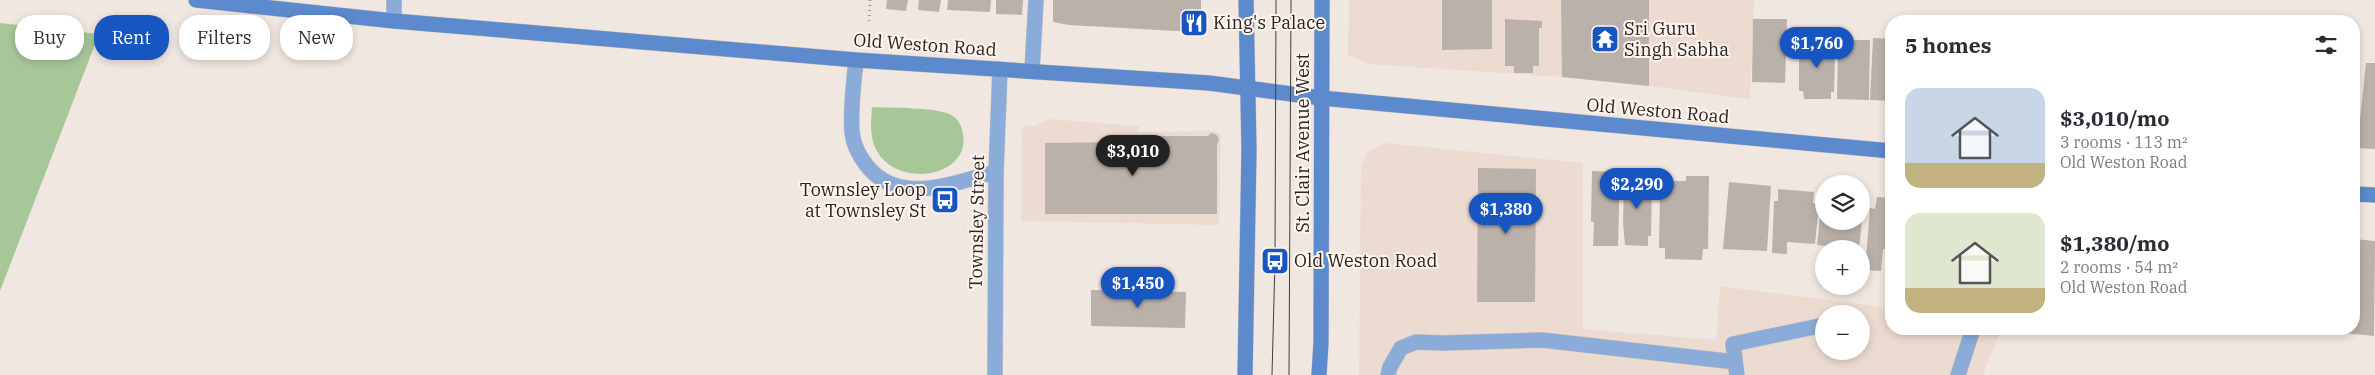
<!DOCTYPE html>
<html lang="en">
<head>
<meta charset="utf-8">
<style>
	body { margin:0; font-family:"IBM Plex Serif",serif; background:#f2f2f3; color:#2b2b33; height:100vh; display:flex; flex-direction:column; font-size:19px; white-space:nowrap }
	* { box-sizing:border-box; margin:0 }
	p { font-size:16px; color:#7c7c81 }
	.icon { flex:none; width:28px; height:28px; fill:none; stroke:currentColor; stroke-width:2; stroke-linecap:round; stroke-linejoin:round }
	.map { position:relative; flex:1; overflow:hidden }
	.side { position:absolute; left:1885px; top:15px; width:475px; height:320px; display:flex; flex-direction:column; background:#fff; border-radius:20px; box-shadow:0 2px 8px #0003 }
	.side>* { flex:none }
	.top-card { position:absolute; left:15px; top:15px; width:475px; height:45px; display:flex; gap:10px }
	.buttons { position:absolute; left:1815px; top:175px; display:grid; gap:10px }
	.buttons a { display:grid; place-items:center; width:55px; height:55px; border-radius:50%; background:#fff; box-shadow:0 2px 8px #0003; font-size:25px }
	.price { position:absolute; translate:-50% -42px; padding:0 11px; border-radius:18px; background:#1756c1; color:#fff; font-size:16px; line-height:32px; filter:drop-shadow(0 1px 2px #0008) }
	.price::after { content:''; position:absolute; left:50%; top:30px; width:15px; height:11px; margin-left:-8px; background:inherit; clip-path:polygon(0 0,100% 0,50% 100%) }
	.price.selected { background:#222; color:#fff }
	ul { padding:0; list-style:none }
	li { display:flex; align-items:center; gap:15px; height:125px; padding:0 20px }
	li span { display:grid; place-items:center; flex:none; width:140px; height:100px; border-radius:15px; color:#555 }
	li>.icon { margin-inline-start:auto }
	span .icon { width:60px; height:60px; fill:#fffc; stroke-width:1 }
	li b { font-size:21px }
	h2 { display:flex; justify-content:space-between; align-items:center; height:60px; padding:0 20px; font-size:21px }
	.tag { padding:0 18px; border-radius:20px; background:#fff; box-shadow:0 2px 8px #0003; font-size:18px; line-height:45px }
	.tag.selected { background:#1756c1; color:#fff }
	.map>svg:first-child { display:block }
	.built { fill:#ecdbd0; fill-rule:evenodd }
	.green { fill:#a8c799 }
	.building { fill:#bbb1ab }
	.lines { fill:none; stroke-linecap:round; stroke-linejoin:round }
	.lane-casing { stroke:#cdc4bf; stroke-width:16 }
	.street-casing { stroke:#cdc4bf; stroke-width:16 }
	.secondary-casing { stroke:#cdc4bf; stroke-width:16 }
	.path { stroke:#a59d99; stroke-width:3; stroke-dasharray:1 4; stroke-linecap:butt }
	.lane { stroke:#8babd8; stroke-width:15 }
	.street { stroke:#8babd8; stroke-width:15 }
	.secondary { stroke:#5c8acd; stroke-width:15 }
	.tram { stroke:#433f3c; stroke-width:1 }
	.labels { text-anchor:middle; stroke-width:4; stroke-linejoin:round; paint-order:stroke }
	.poi-label { font-size:18px; fill:#292523; stroke:#fff5ee; text-anchor:start }
	.street-label { font-size:18px; fill:#292523; stroke:#fff5ee }
</style>
</head>
<body>
<div class="map">
<svg width="2375" height="375" viewBox="0 0 2375 375">
	<rect width="100%" height="100%" fill="#f1e7e1"/>
	<g class="built">
		<path d="M1349,0H1754L1750,99L1649,86L1562,77L1368,64L1348,55Z"/>
		<path d="M1048,119L1139,126V132L1215,131L1221,134L1219,225L1021,221L1022,133L1024,124L1035,126Z"/>
		<path d="M1384,143L1583,163V329L1716,340L1720,286L1891,308V329H2001L1983,375H1359L1361,168L1366,153ZM1824,314H1861V351H1824Z"/>
	</g>
	<g class="green">
		<path d="M0,23L99,34L0,291Z"/>
		<path d="M872,107C890,108 938,107 951,115C957,118 961,124 962,130C976,178 892,192 874,145C870,133 871,120 872,107Z"/>
	</g>
	<g class="building">
		<path d="M887,0H908L906,11L886,9Z"/>
		<path d="M919,0H941L939,12L918,10Z"/>
		<path d="M948,0H991L990,12L947,10Z"/>
		<path d="M996,0H1023L1022,15L996,14Z"/>
		<path d="M1053,0H1201V26L1194,32L1069,25L1053,22Z"/>
		<path d="M1442,0H1492V49L1442,50Z"/>
		<path d="M1561,0H1649V86L1562,77Z"/>
		<path d="M1505,19L1542,21V28H1539V66H1533V73H1514V66H1505Z"/>
		<path d="M1753,19H1787L1785,83L1752,82Z"/>
		<path d="M1808,36L1828,37V48H1835L1834,92H1831V99H1804L1803,91H1799V47H1808Z"/>
		<path d="M1873,38L1891,39V101L1870,100Z"/>
		<path d="M1850,40H1870L1869,100L1837,99L1838,53L1850,54Z"/>
		<path d="M2366,63H2375V149L2357,148Z"/>
		<path d="M2354,100H2359L2356,144H2354Z"/>
		<path d="M1211,133L1217,135L1219,139L1217,145V214H1045V143L1138,142V136H1208Z"/>
		<path d="M1478,168L1536,169L1535,302H1477Z"/>
		<path d="M1592,171L1620,172L1618,246H1593L1594,222H1591Z"/>
		<path d="M1626,174H1649V182H1652L1651,236H1648V246L1625,245L1623,222L1624,181L1626,182Z"/>
		<path d="M1686,176H1709L1708,249H1703L1702,260L1665,259V248H1659L1660,190H1662V181H1686Z"/>
		<path d="M1729,182L1771,186L1767,251L1723,249Z"/>
		<path d="M1778,189L1814,192L1813,203L1819,204L1815,244L1787,242V254L1772,253L1774,201H1778Z"/>
		<path d="M1877,197L1891,198V264H1887L1889,249H1883L1881,271L1865,270L1870,208L1875,209Z"/>
		<path d="M1821,207H1824V221H1862L1859,249L1817,245Z"/>
		<path d="M2354,239L2375,241L2374,336L2343,333V329H2354Z"/>
		<path d="M1091,290L1186,292L1185,328L1091,326Z"/>
	</g>
	<g class="lines">
		<defs>
			<g id="lane">
				<path d="M856,60C854,83 850,108 852,132C853,144 860,157 867,166C900,207 955,182 996,172"/>
				<path d="M1032,71L1036,0"/>
				<path d="M1388,375L1390,367L1401,348L1416,342L1443,343L1542,340L1735,362"/>
				<path d="M1737,375L1733,344L1824,325"/>
				<path d="M1958,375L1973,329"/>
			</g>
			<g id="street">
				<path d="M394,21V0"/>
				<path d="M995,375L996,172L1000,69"/>
			</g>
			<g id="secondary">
				<path d="M196,0L394,21L856,60L1209,83L1321,98L1891,151"/>
				<path d="M2354,194L2375,195"/>
				<path d="M1245,375L1249,149L1246,0"/>
				<path d="M1319,375L1321,342L1322,0"/>
			</g>
		</defs>
		<use href="#lane" class="lane-casing"/>
		<use href="#street" class="street-casing"/>
		<use href="#secondary" class="secondary-casing"/>
		<path class="path" d="M869,21L870,0"/>
		<use href="#lane" class="lane"/>
		<use href="#street" class="street"/>
		<use href="#secondary" class="secondary"/>
		<g class="tram">
			<path d="M1272,375L1275,261L1276,0"/>
			<path d="M1289,375L1291,0"/>
		</g>
	</g>
	<defs>
		<symbol id="restaurant-square" viewBox="-11 -11 22 22"><rect x="-9" y="-9" width="18" height="18" rx="4" fill="#1756c1" stroke="#fff5ee"/><path d="M-5-6h1v4h1v-4h1v4h1v-4h1v5L-1.5 .5V6h-2V.5L-5-1ZM5-6V6H3V1.5H1.5Q1.5-4 5-6Z" fill="#fff"/></symbol>
		<symbol id="temple-square" viewBox="-11 -11 22 22"><rect x="-9" y="-9" width="18" height="18" rx="4" fill="#1756c1" stroke="#fff5ee"/><path d="M0-6L5-2H3V0L6.5 2.5H4V6H1.5V3h-3V6H-4V2.5H-6.5L-3 0V-2H-5Z" fill="#fff"/></symbol>
		<symbol id="bus-square" viewBox="-11 -11 22 22"><rect x="-9" y="-9" width="18" height="18" rx="4" fill="#1756c1" stroke="#fff5ee"/><path d="M-5-6H5V4H4V6H2V4H-2V6H-4V4H-5ZM-3.5-4V0h7V-4ZM-3.5 1.2v1.5H-2V1.2ZM2 1.2v1.5H3.5V1.2Z" fill="#fff"/></symbol>
	</defs>
	<g fill-rule="evenodd">
		<use href="#restaurant-square" x="1178" y="7" width="32" height="32"/>
		<use href="#temple-square" x="1589" y="23" width="32" height="32"/>
		<use href="#bus-square" x="929" y="184" width="32" height="32"/>
		<use href="#bus-square" x="1259" y="245" width="32" height="32"/>
	</g>
	<g class="labels">
		<g class="poi-label">
			<text x="1213" y="29">King's Palace</text>
			<text x="1624" y="35">Sri Guru<tspan x="1624" dy="21">Singh Sabha</tspan></text>
			<text x="926" y="196" text-anchor="end">Townsley Loop<tspan x="926" dy="21">at Townsley St</tspan></text>
			<text x="1294" y="267">Old Weston Road</text>
		</g>
		<g class="street-label">
			<text transform="translate(925 45) rotate(4)" y="6">Old Weston Road</text>
			<text transform="translate(1658 111) rotate(5)" y="6">Old Weston Road</text>
			<text transform="translate(1303 143) rotate(-90)" y="6">St. Clair Avenue West</text>
			<text transform="translate(977 222) rotate(-89)" y="6">Townsley Street</text>
		</g>
	</g>
</svg>
<div class="buttons">
<a><svg class="icon" aria-label="layers" viewBox="0 0 24 24"><path d="M12 4l9 5-9 5-9-5zM3 14l9 5 9-5"/></svg></a>
<a>+</a>
<a>−</a>
</div>
<b class="price" style="left:1817px;top:69px">$1,760</b>
<b class="price selected" style="left:1133px;top:177px">$3,010</b>
<b class="price" style="left:1637px;top:210px">$2,290</b>
<b class="price" style="left:1506px;top:235px">$1,380</b>
<b class="price" style="left:1138px;top:309px">$1,450</b>
<div class="top-card">
<a class="tag">Buy</a>
<a class="tag selected">Rent</a>
<a class="tag">Filters</a>
<a class="tag">New</a>
</div>
<section class="side">
<h2>5 homes<svg class="icon" aria-label="filters" viewBox="0 0 24 24"><path d="M4 7h16M4 17h16"/><circle cx="9" cy="7" r="2"/><circle cx="15" cy="17" r="2"/></svg></h2>
<ul>
<li><span style="background:linear-gradient(#c9d6e8 75%,#c2b280 0)"><svg class="icon" aria-label="home" viewBox="0 0 24 24"><path d="M3 11l9-7 9 7M6 9v11h12V9"/></svg></span><div><b>$3,010/mo</b><p>3 rooms · 113 m²</p><p>Old Weston Road</p></div></li>
<li><span style="background:linear-gradient(#dfe7d0 75%,#c2b280 0)"><svg class="icon" aria-label="home" viewBox="0 0 24 24"><path d="M3 11l9-7 9 7M6 9v11h12V9"/></svg></span><div><b>$1,380/mo</b><p>2 rooms · 54 m²</p><p>Old Weston Road</p></div></li>
</ul>
</section>
</div>
</body>
</html>
